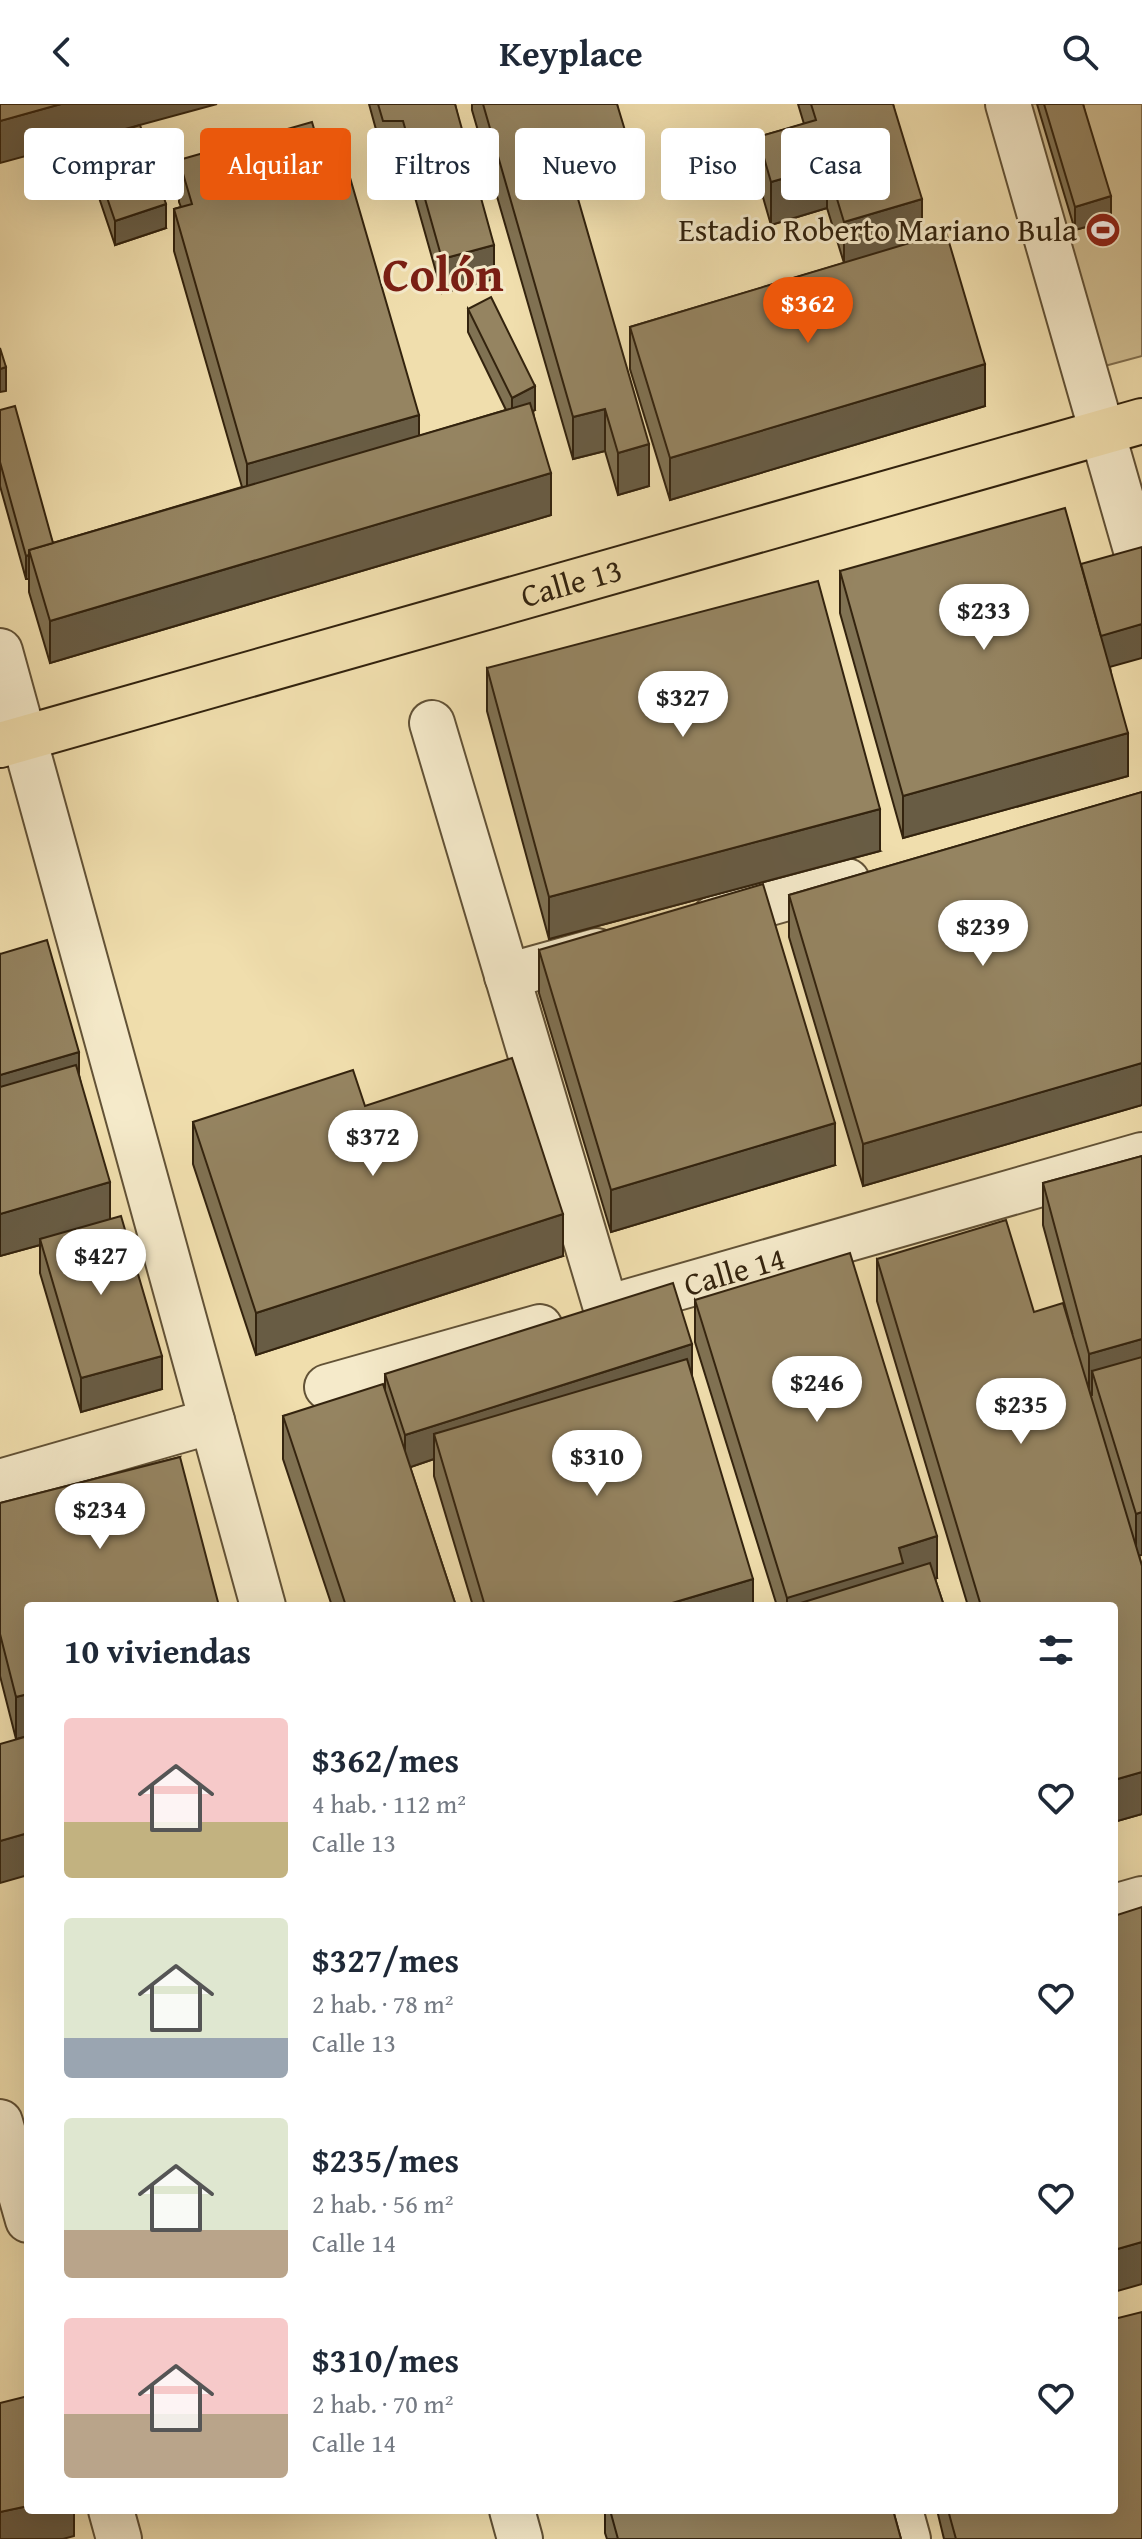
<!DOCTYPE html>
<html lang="es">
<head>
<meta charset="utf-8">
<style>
	body { margin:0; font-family:"Gentium Book Plus",serif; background:#f2f2f3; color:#1f2937; height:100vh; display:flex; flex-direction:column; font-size:30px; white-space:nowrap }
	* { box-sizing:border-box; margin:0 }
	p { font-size:26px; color:#747a83 }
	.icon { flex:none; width:44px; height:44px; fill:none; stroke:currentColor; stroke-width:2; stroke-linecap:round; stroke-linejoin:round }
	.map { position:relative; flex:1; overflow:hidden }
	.details { position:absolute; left:24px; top:1498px; width:1094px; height:912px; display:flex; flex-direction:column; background:#fff; border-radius:8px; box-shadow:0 8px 32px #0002 }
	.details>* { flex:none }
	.hud { position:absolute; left:24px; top:24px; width:1094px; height:72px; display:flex; gap:16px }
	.price { position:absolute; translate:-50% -68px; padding:0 18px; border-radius:28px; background:#fff; color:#222; font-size:26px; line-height:52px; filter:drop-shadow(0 2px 4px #0008) }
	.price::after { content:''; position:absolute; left:50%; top:48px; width:24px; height:18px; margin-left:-12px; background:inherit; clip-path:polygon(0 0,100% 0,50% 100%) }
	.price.selected { background:#ea580c; color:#fff }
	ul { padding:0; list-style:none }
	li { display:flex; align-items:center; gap:24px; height:200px; padding:0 40px }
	li span { display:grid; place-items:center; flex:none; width:224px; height:160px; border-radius:8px; color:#555 }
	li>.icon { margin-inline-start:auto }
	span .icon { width:96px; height:96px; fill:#fffc; stroke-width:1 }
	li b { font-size:34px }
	h2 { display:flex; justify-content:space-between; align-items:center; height:96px; padding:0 40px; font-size:34px }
	.pill { padding:0 28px; border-radius:8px; background:#fff; box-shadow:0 8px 32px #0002; font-size:28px; line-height:72px }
	.pill.selected { background:#ea580c; color:#fff }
	header { display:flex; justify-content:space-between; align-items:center; height:104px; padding:0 40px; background:#fff; font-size:36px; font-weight:800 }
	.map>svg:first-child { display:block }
	.green { fill:#d0be92; stroke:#827050; stroke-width:2 }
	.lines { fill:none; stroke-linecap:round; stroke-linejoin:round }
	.minor-casing { stroke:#625236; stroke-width:48 }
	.major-casing { stroke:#33230e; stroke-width:48 }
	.minor { stroke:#f5eaca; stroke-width:44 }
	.major { stroke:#f0dead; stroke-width:44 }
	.wall { fill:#807253; stroke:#33230e; stroke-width:2 }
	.shaded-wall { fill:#685c44; stroke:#33230e; stroke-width:2 }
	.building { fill:#958461; stroke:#33230e; stroke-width:2 }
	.labels { text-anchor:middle; stroke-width:6; stroke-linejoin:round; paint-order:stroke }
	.poi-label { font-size:32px; fill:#33230e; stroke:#f5eaca; text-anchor:end }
	.street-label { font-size:32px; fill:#33230e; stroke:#f5eaca }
	.town-label { font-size:48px; font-weight:bold; fill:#7a1f14; stroke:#f5eaca }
</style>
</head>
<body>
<header><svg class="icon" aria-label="back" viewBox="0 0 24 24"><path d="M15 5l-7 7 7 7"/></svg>Keyplace<svg class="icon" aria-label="search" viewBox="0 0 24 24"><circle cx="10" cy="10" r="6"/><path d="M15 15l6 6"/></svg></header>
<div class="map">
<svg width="1142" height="2435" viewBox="0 0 1142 2435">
	<rect width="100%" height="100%" fill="#f0dead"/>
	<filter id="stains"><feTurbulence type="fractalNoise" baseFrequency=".0025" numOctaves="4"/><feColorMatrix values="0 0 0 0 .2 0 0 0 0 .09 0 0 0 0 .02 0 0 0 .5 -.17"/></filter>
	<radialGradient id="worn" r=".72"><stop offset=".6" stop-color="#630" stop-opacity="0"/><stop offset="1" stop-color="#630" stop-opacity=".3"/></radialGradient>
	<path class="green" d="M1029,0H1142V252L1101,263Z"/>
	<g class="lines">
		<defs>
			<g id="minor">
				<path d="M1008,0L1142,467"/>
				<path d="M0,547L263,1502"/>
				<path d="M432,619L606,1204"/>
				<path d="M713,815L847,777"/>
				<path d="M507,872L597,847"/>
				<path id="s1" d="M617,1201L1142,1051"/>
				<path d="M327,1283L540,1223"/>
				<path d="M0,1378L212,1317"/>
				<path d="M1114,1803L1142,1795"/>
				<path d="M0,2018L28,2116"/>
				<path d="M111,2406L119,2435"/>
				<path d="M512,2406L520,2435"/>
				<path d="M900,2406L908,2435"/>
			</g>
			<g id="major">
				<path id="s2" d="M0,641L1142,317"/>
			</g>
		</defs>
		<use href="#minor" class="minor-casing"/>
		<use href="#major" class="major-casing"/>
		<use href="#minor" class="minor"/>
		<use href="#major" class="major"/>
	</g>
	<g class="wall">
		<path d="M369,0H455L494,175L442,189L403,51H383Z"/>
		<path d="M472,0H617L627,76L576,90L649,382L618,391L605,347L573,355L472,6Z"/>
		<path d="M798,0H893L922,135L985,302L670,396L630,265V223L844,159L827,104L771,121L758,76V33L804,20Z"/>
		<path d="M1037,0H1083L1111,116L1075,126Z"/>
		<path d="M88,38L166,124L115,141L88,61Z"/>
		<path d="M179,56L324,59L419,332L506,306L468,228V205L535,306L533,307L551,411L50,559L29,488V475H26L0,382V306L53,439L242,383L174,147V105L181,103L179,98Z"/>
		<path d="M840,467L1110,563L1128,672L903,734L840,509Z"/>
		<path d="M487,564L880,747L549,835L487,607Z"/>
		<path d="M1142,688V1001L863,1082L789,833V791Z"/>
		<path d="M539,846L835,1061L611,1128L539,889Z"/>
		<path d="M0,850L79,971L110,1115L162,1285L81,1308L40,1169V1141L0,1152Z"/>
		<path d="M365,1002L563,1152L256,1251L193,1060V1018Z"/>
		<path d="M1142,1052V1451H1139L1142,1462V1710L1114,1718V1502H968L877,1197V1155L1034,1208L1072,1228L1043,1121V1079Z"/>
		<path d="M695,1196L937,1474L935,1475L944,1502H777L695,1238Z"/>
		<path d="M385,1270L692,1273L753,1502H473L434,1372V1355L410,1363L456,1502H332L283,1355V1312L385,1287Z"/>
		<path d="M180,1353L16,1635L0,1572V1399Z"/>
		<path d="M605,2406H893L901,2435H607L605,2429Z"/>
		<path d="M937,2406H1114L1142,2435H944Z"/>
	</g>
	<g class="shaded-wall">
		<path d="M61,0H217L0,59V17Z"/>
		<path d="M627,33V76L565,93V50Z"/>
		<path d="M827,62V104L771,121V78Z"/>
		<path d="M1111,92V116L1075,126V103Z"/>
		<path d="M922,95V137L844,161V118Z"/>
		<path d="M166,100V124L115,141V117Z"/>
		<path d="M494,141V175L442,189V155Z"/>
		<path d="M985,260V302L670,396V354Z"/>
		<path d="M6,263V287L0,288V265Z"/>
		<path d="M535,282V306L512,318V294Z"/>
		<path d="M605,305V347L573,355V313Z"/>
		<path d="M419,311V353L247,402V360Z"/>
		<path d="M649,340V382L618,391V349Z"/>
		<path d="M551,369V411L50,559V517Z"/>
		<path d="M29,451V475H26V452Z"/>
		<path d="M1142,520V554L1099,566V532Z"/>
		<path d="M1128,629V672L903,734V692Z"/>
		<path d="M880,705V747L549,835V793Z"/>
		<path d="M79,948V991L0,1013V971Z"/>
		<path d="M1142,959V1001L863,1082V1040Z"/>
		<path d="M835,1019V1061L611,1128V1086Z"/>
		<path d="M110,1078V1121L40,1135V1141L0,1152V1110Z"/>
		<path d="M563,1110V1152L256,1251V1209Z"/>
		<path d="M1142,1235V1278L1092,1267V1291L1089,1292V1250Z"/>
		<path d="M692,1240V1273L434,1330V1355L405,1365V1331Z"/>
		<path d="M162,1252V1285L81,1308V1274Z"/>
		<path d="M1142,1408V1451L1136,1452V1410Z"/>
		<path d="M937,1432V1474L903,1485L900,1502H787V1494L899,1444Z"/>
		<path d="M753,1475V1502H662Z"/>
		<path d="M28,1590V1632L16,1635V1593Z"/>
		<path d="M1142,1668V1710L1114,1718V1676Z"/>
		<path d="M28,1729V1771L0,1779V1737Z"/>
		<path d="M1142,2138V2180L1114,2188V2146Z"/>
		<path d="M28,2402V2406H74V2432L63,2435H0V2408Z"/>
	</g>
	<g class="building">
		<path d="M0,0H61L0,17Z"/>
		<path d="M378,0H455L494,141L442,155L403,17H383Z"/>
		<path d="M483,0H617L627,33L565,50L649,340L618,349L605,305L573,313Z"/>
		<path d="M811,0H893L922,95L844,118L827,62L771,78L758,33L816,16Z"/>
		<path d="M1044,0H1083L1111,92L1075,103Z"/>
		<path d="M312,18L324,59L344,53L419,311L247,360L174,105L192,100L179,56Z"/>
		<path d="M140,21L166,100L115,117L88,38Z"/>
		<path d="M946,128L985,260L670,354L630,223Z"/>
		<path d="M491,193L535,282L512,294L468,205Z"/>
		<path d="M0,244L6,263L0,265Z"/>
		<path d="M530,299L551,369L50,517L29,446Z"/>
		<path d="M15,302L53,439L29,446V451L26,452L0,358V306Z"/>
		<path d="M1065,404L1128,629L903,692L840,467Z"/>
		<path d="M1142,443V520L1101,532L1081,460Z"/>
		<path d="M818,477L880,705L549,793L487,564Z"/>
		<path d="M1142,688V959L863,1040L789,791Z"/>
		<path d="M763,780L835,1019L611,1086L539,846Z"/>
		<path d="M47,836L79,948L0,971V850Z"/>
		<path d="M512,954L563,1110L256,1209L193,1018L353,966L365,1002Z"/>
		<path d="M76,961L110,1078L0,1110V983Z"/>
		<path d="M1142,1052V1235L1089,1250L1043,1079Z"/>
		<path d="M121,1112L162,1252L81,1274L40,1135Z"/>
		<path d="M1006,1116L1034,1208L1063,1199L1142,1462V1668L1114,1676V1502H981L877,1155Z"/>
		<path d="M850,1149L937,1432L899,1444L903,1459L787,1494L695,1196Z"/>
		<path d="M673,1179L692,1240L405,1331L385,1270Z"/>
		<path d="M1142,1253V1408L1136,1410L1092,1267Z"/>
		<path d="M687,1255L753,1475L662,1502H485L434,1330Z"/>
		<path d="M383,1280L456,1502H346L283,1312Z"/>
		<path d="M180,1353L219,1502H28V1590L16,1593L0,1530V1399Z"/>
		<path d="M930,1459L944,1502H791Z"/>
		<path d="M28,1632V1729L0,1737V1640Z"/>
		<path d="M1142,1803V2138L1114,2146V1812Z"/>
		<path d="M1142,2208V2435H956L948,2406H1114V2215Z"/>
		<path d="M28,2292V2402L0,2408V2299Z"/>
		<path d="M610,2406H893L901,2435H618Z"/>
	</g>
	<defs>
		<symbol id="stadium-disc" viewBox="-11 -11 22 22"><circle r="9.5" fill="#8f2418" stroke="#f5eaca"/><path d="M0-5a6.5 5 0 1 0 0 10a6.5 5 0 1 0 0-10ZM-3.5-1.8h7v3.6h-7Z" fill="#fff"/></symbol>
	</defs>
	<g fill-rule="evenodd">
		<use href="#stadium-disc" x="1083" y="106" width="40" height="40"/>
	</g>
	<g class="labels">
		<g class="poi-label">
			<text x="1077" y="137">Estadio Roberto Mariano Bula</text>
		</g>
		<g class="street-label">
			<text dy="11" stroke="none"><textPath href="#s2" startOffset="594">Calle 13</textPath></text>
			<text dy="11" stroke="none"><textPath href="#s1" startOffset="122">Calle 14</textPath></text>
		</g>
		<g class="town-label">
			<text x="443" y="187">Colón</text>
		</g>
	</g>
	<rect width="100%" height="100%" filter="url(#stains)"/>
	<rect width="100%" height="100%" fill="url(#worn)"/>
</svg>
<b class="price selected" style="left:808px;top:241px">$362</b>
<b class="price" style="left:984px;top:548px">$233</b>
<b class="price" style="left:683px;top:635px">$327</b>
<b class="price" style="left:983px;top:864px">$239</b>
<b class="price" style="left:373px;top:1074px">$372</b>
<b class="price" style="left:101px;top:1193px">$427</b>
<b class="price" style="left:817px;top:1320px">$246</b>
<b class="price" style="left:1021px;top:1342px">$235</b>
<b class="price" style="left:597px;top:1394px">$310</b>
<b class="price" style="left:100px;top:1447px">$234</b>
<div class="hud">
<a class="pill">Comprar</a>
<a class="pill selected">Alquilar</a>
<a class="pill">Filtros</a>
<a class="pill">Nuevo</a>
<a class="pill">Piso</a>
<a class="pill">Casa</a>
</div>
<section class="details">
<h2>10 viviendas<svg class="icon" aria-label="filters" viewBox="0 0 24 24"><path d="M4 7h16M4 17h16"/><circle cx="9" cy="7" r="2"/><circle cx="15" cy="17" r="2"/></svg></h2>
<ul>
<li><span style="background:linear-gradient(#f6c9c9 65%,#c2b280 0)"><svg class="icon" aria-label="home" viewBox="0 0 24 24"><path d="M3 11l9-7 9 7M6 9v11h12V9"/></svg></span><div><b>$362/mes</b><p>4 hab. · 112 m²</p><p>Calle 13</p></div><svg class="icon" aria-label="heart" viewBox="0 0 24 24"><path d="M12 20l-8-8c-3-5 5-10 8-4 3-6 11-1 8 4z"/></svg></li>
<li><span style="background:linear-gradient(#dfe7d0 75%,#9aa5b1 0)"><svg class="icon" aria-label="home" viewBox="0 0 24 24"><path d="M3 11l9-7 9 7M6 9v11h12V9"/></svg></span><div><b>$327/mes</b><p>2 hab. · 78 m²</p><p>Calle 13</p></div><svg class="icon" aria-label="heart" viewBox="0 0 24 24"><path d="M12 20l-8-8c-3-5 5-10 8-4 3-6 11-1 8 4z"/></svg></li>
<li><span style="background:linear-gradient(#dfe7d0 70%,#b9a48a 0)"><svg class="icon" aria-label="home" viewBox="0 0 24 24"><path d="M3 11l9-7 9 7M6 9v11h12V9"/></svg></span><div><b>$235/mes</b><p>2 hab. · 56 m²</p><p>Calle 14</p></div><svg class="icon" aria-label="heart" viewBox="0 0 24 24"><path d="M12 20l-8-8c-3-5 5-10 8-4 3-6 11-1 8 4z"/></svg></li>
<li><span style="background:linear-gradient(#f6c9c9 60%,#b9a48a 0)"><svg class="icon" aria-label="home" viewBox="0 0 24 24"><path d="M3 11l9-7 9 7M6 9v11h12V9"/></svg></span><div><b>$310/mes</b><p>2 hab. · 70 m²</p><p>Calle 14</p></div><svg class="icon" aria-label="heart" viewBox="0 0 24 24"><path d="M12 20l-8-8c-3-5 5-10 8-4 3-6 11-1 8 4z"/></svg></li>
</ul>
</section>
</div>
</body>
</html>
